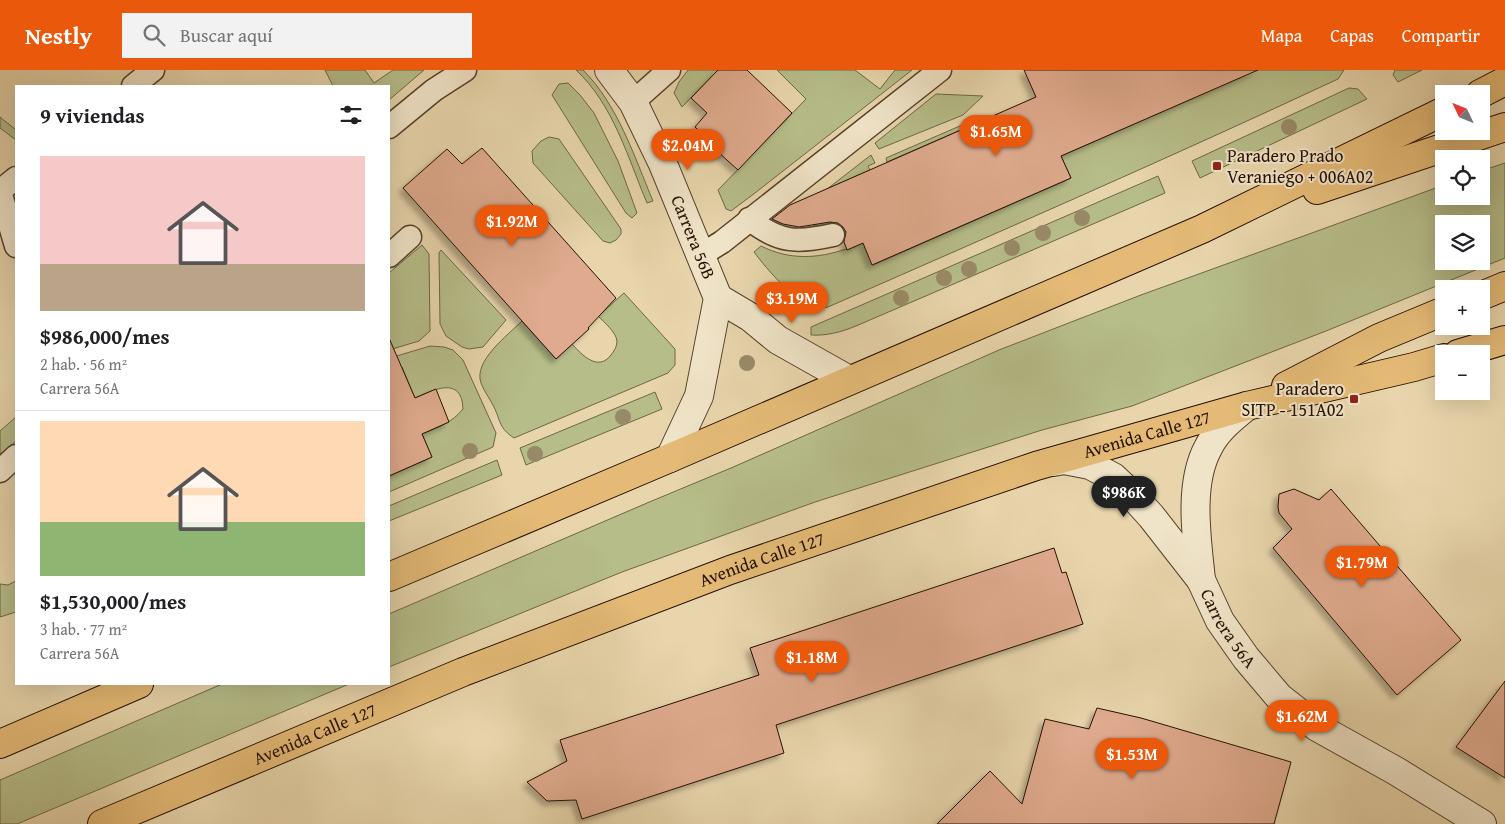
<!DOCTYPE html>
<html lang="es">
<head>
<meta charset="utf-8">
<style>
	body { margin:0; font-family:"Gentium Book Plus",serif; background:#f2f2f2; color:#202124; height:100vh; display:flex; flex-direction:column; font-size:19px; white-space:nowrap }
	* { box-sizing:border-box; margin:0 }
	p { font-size:16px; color:#757577 }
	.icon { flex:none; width:28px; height:28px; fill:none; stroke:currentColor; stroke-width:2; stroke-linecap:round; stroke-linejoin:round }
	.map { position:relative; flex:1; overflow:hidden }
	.side { position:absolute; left:15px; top:15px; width:375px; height:600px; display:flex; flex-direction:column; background:#fff; border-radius:0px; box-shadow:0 5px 20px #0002 }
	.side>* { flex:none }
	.needle { width:32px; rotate:313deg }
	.fabs { position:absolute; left:1435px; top:15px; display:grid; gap:10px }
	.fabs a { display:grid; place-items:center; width:55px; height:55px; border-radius:0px; background:#fff; box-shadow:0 5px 20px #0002; font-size:25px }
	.price { position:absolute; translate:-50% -42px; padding:0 11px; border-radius:18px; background:#ea580c; color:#fff; font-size:16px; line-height:32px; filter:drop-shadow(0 1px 2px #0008) }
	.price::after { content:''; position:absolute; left:50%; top:30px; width:15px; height:11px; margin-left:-8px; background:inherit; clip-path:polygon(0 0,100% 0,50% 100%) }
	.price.on { background:#222; color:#fff }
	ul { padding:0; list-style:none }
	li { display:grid; align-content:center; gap:10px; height:265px; padding:0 25px }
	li+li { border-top:1px solid #e0e0e0 }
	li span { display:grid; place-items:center; height:155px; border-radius:0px; color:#555 }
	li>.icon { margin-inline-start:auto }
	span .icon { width:90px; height:90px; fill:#fffc; stroke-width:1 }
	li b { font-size:21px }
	h2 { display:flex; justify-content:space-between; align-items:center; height:60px; padding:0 25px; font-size:21px }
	header { display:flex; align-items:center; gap:30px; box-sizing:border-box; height:70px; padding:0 25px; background:#ea580c; color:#fff }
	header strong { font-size:24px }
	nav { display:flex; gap:28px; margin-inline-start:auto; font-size:18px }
	.search { width:350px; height:45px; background:#f2f2f2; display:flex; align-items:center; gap:12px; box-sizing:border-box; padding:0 18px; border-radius:0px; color:#757577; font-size:19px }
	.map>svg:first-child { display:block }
	.green { fill:#b6bd89; stroke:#6e6644; fill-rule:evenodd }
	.building { fill:#dfaa8d; stroke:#261000; filter:url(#shadow) }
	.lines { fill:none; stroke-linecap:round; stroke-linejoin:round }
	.lane-casing { stroke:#56412b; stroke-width:25 }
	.street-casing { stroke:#56412b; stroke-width:30 }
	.primary-casing { stroke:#261000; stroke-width:30 }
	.lane { stroke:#f0e4c8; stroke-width:22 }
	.street { stroke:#f0e4c8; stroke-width:28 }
	.primary { stroke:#e4ba76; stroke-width:28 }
	.tree { fill:#998a67 }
	.poi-dot { fill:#8f2418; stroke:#f0e4c8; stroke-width:2 }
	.labels { text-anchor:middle; stroke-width:4; stroke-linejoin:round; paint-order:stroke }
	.poi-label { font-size:18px; fill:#261000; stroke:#f0e4c8; text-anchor:start }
	.street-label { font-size:18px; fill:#261000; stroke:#f0e4c8 }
</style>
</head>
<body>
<header>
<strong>Nestly</strong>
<div class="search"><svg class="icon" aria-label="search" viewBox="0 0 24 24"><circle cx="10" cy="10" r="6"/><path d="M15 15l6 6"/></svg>Buscar aquí</div>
<nav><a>Mapa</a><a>Capas</a><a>Compartir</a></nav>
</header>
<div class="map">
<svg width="1505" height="754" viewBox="0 0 1505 754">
	<defs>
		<filter id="shadow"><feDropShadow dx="-4.5" dy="4.5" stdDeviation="2.5" flood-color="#0004"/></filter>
	</defs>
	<rect width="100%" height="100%" fill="#e8d5ab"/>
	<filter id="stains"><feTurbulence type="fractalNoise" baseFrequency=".004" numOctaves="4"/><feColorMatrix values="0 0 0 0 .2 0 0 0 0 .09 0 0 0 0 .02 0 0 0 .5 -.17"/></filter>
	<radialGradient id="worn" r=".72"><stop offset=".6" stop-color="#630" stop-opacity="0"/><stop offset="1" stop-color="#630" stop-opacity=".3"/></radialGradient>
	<g class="green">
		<path d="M325,0H365L374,13L393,0H424L389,30V16H333Z"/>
		<path d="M576,0H583C618,35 634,86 653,131L647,133C628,88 613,34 576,0Z"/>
		<path d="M688,0H718L682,37L674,23L679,12Z"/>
		<path d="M777,0H855L880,19L895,0H912L755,123L731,141L726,139L718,120L806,29Z"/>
		<path d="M1256,0H1344L1338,9C1169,88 999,162 828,237C825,237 823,238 820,238C799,238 766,198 754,182L761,176C789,190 817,189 846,179L847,180L863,173L873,195L1071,108L1061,86Z"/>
		<path d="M1395,0H1422L1398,12L1393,5Z"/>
		<path d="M568,13L580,25L594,43L618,91L637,143L632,148L626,143L552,25L559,14Z"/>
		<path d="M1349,18L1358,19L1367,29L1200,108L1192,91Z"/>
		<path d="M936,24L983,26L963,45L879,79L875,73Z"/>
		<path d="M0,47L16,60V70L0,58Z"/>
		<path d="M969,52L970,56L887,92L886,88Z"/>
		<path d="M549,67L559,69L621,159V164L616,170L610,173L603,171L533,93L532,81L541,71Z"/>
		<path d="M871,85L875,93L868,96L870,100L834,116L845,144C834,153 826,156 812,157L824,149L813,130Z"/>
		<path d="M1505,93V188L1326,261L1132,336L1042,360L815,432L622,502L389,597V544L647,433L731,398L999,280L1141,225L1444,115V126H1481V101ZM1444,154H1481V191H1444Z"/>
		<path d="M1158,106L1165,123L856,256C841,262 827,266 811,265V257Z"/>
		<path d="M422,175L429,184L430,261L419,271L389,280V203Z"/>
		<path d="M441,180L506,250L483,277L469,279L462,277L446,266L440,254L439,183Z"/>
		<path d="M624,223L675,279V295L668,303L514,368C499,358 501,352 494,337C490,329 484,321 481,313C473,291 508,265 522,251L556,289L572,274C582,285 598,302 611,285C614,281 617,277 617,271C616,262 604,252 598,246Z"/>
		<path d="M430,276L444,277L453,280L463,290L496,363L493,377L389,422V406L432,387L422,364C438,357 452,353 463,339C462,305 433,320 415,328L402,297L390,288Z"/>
		<path d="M655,322L662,339L526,395L520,378Z"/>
		<path d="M16,347V371L0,385V361Z"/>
		<path d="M497,390L502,405L389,451V436Z"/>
		<path d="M16,511V542L0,547V514L8,515Z"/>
		<path d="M222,614H349L17,754H0V710Z"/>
	</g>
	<g class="building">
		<path d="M718,0H747L792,43L738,100L707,72L709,70L695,57L707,43L691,28Z"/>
		<path d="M1024,0H1258L1061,86L1071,108L872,195L863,173L847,180L844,172L846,162L843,157L838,153L830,152L799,157L783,154L772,149L790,135L1036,27Z"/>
		<path d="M482,78L616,228L588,258L589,259L556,289L403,118L447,79L462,94Z"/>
		<path d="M389,268L415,328L436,319L449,352L422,364L432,387L389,406Z"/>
		<path d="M1294,419L1319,430L1331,419L1461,570L1397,625L1273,478L1292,459L1279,443L1278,437L1279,424Z"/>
		<path d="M1054,478L1062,503L1066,502L1083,554L776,655L784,683L582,749L576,730L547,731L527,712L567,691L560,670L759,605L750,578Z"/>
		<path d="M1505,611V708L1456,677Z"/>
		<path d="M1097,638L1141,648L1291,692L1274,754H937L990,701L1022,734L1045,649L1089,659Z"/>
	</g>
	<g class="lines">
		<defs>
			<g id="lane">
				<path d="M133,16L153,0"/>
				<path d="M633,32L669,0"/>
				<path d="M389,57L434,20L465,0"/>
				<path d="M0,121L16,176"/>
				<path d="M0,121L16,108"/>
				<path d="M749,149C779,173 797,173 833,165"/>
				<path d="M701,185L722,172L940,0"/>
				<path d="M389,186L410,167"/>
				<path d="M0,401L16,386"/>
			</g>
			<g id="street">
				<path id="s1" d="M609,0L633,32L663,94L718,228L699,326L670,388"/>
				<path d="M718,228L750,247L778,270L849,310"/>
				<path id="s2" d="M1053,392L1064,390L1090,395L1113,407L1131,424L1151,446L1201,510L1220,551L1246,588L1279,627L1317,657L1396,701L1482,754"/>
				<path d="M1201,510C1197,470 1188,415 1208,378C1216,361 1232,348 1247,336"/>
			</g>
			<g id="primary">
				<path d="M1480,24L1505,11"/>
				<path d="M1317,120L1505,57"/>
				<path d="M1481,226L1505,216"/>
				<path d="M1458,284L1505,270"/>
				<path d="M1286,316L1379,268L1444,241"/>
				<path d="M389,507L670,388L1202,159L1444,41"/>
				<path d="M0,674L139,614"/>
				<path id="s3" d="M102,754L463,602L730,500L1036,396L1247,336L1414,297L1444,288"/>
			</g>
		</defs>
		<use href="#lane" class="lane-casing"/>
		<use href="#street" class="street-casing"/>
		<use href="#primary" class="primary-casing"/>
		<use href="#lane" class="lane"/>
		<use href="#street" class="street"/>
		<use href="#primary" class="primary"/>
	</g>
	<g class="tree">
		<circle cx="1289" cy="57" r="8"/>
		<circle cx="1082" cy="148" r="8"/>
		<circle cx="1043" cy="163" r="8"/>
		<circle cx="1012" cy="178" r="8"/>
		<circle cx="969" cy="199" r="8"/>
		<circle cx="944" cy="208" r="8"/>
		<circle cx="901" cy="228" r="8"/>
		<circle cx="747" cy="293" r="8"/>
		<circle cx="623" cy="347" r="8"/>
		<circle cx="470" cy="381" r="8"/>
		<circle cx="535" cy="384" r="8"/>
	</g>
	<g class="poi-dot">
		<rect x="1212" y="91" width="10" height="10" rx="2.5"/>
		<rect x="1349" y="324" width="10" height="10" rx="2.5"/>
	</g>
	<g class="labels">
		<g class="poi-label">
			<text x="1227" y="92">Paradero Prado<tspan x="1227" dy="21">Veraniego + 006A02</tspan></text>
			<text x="1344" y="325" text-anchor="end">Paradero<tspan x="1344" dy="21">SITP - 151A02</tspan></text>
		</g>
		<g class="street-label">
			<text dy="6" stroke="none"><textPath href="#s1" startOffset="188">Carrera 56B</textPath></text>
			<text dy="6" stroke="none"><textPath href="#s3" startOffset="1116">Avenida Calle 127</textPath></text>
			<text dy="6" stroke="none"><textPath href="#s3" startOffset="711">Avenida Calle 127</textPath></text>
			<text dy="6" stroke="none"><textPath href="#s2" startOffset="255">Carrera 56A</textPath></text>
			<text dy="6" stroke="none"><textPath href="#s3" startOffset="231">Avenida Calle 127</textPath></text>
		</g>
	</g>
	<rect width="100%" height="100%" filter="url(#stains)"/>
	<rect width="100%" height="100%" fill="url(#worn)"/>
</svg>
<div class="fabs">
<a><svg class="needle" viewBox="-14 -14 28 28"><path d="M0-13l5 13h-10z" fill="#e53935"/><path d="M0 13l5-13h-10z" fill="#757577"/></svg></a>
<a><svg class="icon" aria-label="locate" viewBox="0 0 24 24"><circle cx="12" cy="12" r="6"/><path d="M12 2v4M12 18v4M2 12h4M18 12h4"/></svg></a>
<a><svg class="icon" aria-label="layers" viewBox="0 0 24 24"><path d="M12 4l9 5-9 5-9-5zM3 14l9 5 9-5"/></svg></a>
<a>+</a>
<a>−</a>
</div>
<b class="price" style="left:996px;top:87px">$1.65M</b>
<b class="price" style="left:688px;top:101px">$2.04M</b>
<b class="price" style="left:512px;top:177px">$1.92M</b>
<b class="price" style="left:792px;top:254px">$3.19M</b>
<b class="price on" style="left:1124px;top:448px">$986K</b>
<b class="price" style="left:1362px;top:518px">$1.79M</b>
<b class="price" style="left:812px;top:613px">$1.18M</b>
<b class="price" style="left:1302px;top:672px">$1.62M</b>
<b class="price" style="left:1132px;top:710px">$1.53M</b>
<section class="side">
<h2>9 viviendas<svg class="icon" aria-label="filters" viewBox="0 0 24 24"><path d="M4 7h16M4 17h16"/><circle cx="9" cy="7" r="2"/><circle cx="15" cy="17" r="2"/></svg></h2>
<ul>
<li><span style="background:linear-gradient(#f6c9c9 70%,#b9a48a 0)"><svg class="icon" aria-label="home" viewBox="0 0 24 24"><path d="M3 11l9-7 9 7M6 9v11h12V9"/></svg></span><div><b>$986,000/mes</b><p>2 hab. · 56 m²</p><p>Carrera 56A</p></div></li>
<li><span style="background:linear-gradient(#ffd9b3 65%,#8fb573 0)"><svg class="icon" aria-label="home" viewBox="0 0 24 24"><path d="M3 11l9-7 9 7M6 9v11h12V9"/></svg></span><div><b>$1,530,000/mes</b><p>3 hab. · 77 m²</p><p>Carrera 56A</p></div></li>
</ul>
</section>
</div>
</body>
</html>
